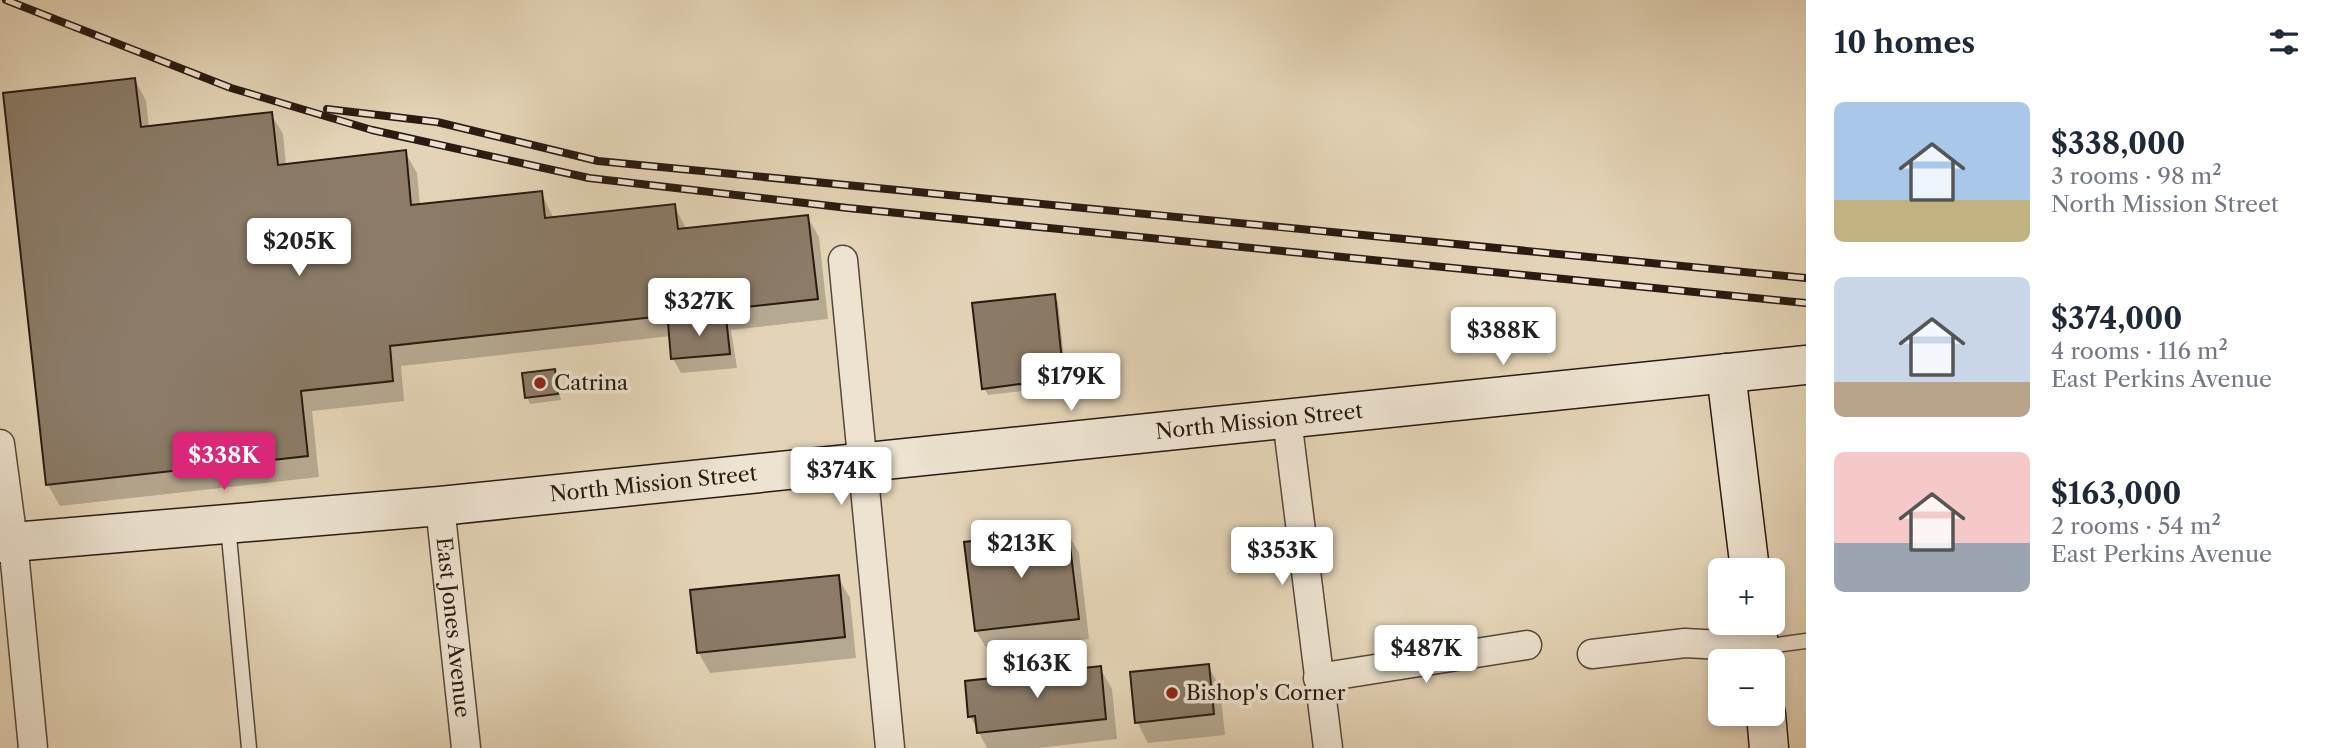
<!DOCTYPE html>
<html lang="en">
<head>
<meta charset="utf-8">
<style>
	body { margin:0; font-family:"Libre Caslon Text",serif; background:#f2f2f3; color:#1f2937; height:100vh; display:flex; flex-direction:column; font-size:26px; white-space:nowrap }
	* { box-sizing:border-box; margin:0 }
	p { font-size:23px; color:#747a83 }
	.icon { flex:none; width:38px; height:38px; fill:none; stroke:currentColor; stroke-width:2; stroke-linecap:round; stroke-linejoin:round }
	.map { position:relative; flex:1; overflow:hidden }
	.details { display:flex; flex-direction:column; background:#fff; width:525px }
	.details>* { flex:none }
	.controls { position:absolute; left:1708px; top:558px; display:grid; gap:14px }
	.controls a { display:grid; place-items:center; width:77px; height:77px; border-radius:10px; background:#fff; box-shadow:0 4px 10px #0003; font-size:35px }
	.price { position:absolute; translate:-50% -60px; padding:0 16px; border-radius:7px; background:#fff; color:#222; font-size:23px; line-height:46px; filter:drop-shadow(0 2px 4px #0008) }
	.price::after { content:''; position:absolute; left:50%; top:42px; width:21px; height:16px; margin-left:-10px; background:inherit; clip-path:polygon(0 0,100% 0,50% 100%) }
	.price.active { background:#db2777; color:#fff }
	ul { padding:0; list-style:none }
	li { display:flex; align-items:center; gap:21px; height:175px; padding:0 28px }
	li span { display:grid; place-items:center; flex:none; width:196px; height:140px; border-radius:10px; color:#555 }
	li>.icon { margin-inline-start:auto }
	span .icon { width:84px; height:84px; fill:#fffc; stroke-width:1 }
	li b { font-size:30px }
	h2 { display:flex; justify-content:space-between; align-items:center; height:84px; padding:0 28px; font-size:30px }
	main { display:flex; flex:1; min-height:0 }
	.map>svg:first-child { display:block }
	.shadow { fill:#0003 }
	.building { fill:#8b7b67; stroke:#2a1a11; stroke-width:2 }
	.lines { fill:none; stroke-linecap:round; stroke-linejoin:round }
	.lane-casing { stroke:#58483a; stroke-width:17 }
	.street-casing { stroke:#58483a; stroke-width:31 }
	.secondary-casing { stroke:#2a1a11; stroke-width:41 }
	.lane { stroke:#ede3d0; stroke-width:14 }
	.street { stroke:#ede3d0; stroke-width:28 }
	.secondary { stroke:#ede3d0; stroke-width:38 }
	.rail-casing { stroke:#2a1a11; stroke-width:8 }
	.rail { stroke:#ede3d0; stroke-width:5; stroke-dasharray:16; stroke-linecap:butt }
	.poi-dot { fill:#8f2418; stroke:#ede3d0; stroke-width:2.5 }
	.labels { text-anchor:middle; stroke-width:7; stroke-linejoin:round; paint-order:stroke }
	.poi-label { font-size:21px; fill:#2a1a11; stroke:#ede3d0; text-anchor:start }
	.street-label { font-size:21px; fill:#2a1a11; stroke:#ede3d0 }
</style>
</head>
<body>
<main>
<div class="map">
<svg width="1806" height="748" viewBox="0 0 1806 748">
	<rect width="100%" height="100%" fill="#e4d4b7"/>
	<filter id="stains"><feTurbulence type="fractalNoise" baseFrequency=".00286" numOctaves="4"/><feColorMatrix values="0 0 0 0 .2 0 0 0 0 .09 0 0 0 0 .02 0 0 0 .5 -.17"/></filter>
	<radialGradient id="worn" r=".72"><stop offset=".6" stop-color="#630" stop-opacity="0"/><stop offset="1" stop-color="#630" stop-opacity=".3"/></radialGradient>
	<g class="shadow">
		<path d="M135,80L146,101L149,127L271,114L283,134L286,165L405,152L417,173L420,205L541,192L554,219L674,206L687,230L807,216L819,237L828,319L731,330L737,368L681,373L673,359L671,336L401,366L404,401L312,411L319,477L60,506L48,485L5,94Z"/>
		<path d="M1054,296L1058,302L1068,396L1023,391L988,395L984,388Z"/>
		<path d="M554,371L561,400L530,404L527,397Z"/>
		<path d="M1067,532L1079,553L1089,639L988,651L976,631Z"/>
		<path d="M838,577L850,598L856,658L710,673L698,652Z"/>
		<path d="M1208,666L1220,687L1225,735L1148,743L1137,722Z"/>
		<path d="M1100,668L1112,689L1117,739L1038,748H987L970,716Z"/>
	</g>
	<g class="building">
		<path d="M135,78L141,127L272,112L278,165L406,150L411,205L542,191L545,218L675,204L678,229L808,215L818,299L390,346L393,381L301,391L308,456L46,485L3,93Z"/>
		<path d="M1055,294L1065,390L1019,384L982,389L972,303Z"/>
		<path d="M726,317L730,354L671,359L668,323Z"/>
		<path d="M555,369L558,394L525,398L522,373Z"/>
		<path d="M1068,530L1079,619L975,631L964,542Z"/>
		<path d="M839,575L845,637L697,653L690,590Z"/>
		<path d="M1209,664L1214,714L1135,723L1130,672Z"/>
		<path d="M1101,666L1106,719L977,733L975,716L968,717L965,681Z"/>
	</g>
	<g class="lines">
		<defs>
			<g id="lane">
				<path d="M228,526L249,748"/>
				<path d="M1761,647L1806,641"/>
			</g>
			<g id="street">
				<path d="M843,260L890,748"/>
				<path d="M1287,419L1328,748"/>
				<path d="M0,444L13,541L33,748"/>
				<path id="s1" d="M440,506L466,748"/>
				<path d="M1592,654L1685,643L1759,647"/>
				<path d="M1318,678L1527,645"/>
			</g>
			<g id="secondary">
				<path d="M1726,373L1750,570"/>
				<path id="s2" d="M0,543L440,506L1806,365"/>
				<path d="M1756,623L1761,662"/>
				<path d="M1766,714L1769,748"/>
			</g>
		</defs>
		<use href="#lane" class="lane-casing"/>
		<use href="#street" class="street-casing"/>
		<use href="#secondary" class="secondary-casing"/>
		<use href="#lane" class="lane"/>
		<use href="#street" class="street"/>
		<use href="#secondary" class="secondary"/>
		<defs>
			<g id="rail">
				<path d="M6,0L231,88L372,130L589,178L848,208L1806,303"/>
				<path d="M327,109L437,122L598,161L1806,278"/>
			</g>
		</defs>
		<use href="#rail" class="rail-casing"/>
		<use href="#rail" class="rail"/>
	</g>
	<g class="poi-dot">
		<circle cx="540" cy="383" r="7"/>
		<circle cx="1172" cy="693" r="7"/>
	</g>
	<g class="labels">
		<g class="poi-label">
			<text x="554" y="390">Catrina</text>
			<text x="1186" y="700">Bishop's Corner</text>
		</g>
		<g class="street-label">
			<text dy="7" stroke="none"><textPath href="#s2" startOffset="1265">North Mission Street</textPath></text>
			<text dy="7" stroke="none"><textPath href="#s2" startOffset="656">North Mission Street</textPath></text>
			<text dy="7" stroke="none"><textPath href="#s1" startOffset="122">East Jones Avenue</textPath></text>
		</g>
	</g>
	<rect width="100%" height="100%" filter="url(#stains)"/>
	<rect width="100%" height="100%" fill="url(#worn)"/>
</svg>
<div class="controls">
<a>+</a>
<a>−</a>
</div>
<b class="price" style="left:299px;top:278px">$205K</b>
<b class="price" style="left:699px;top:338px">$327K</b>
<b class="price" style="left:1503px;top:367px">$388K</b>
<b class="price" style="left:1071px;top:413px">$179K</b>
<b class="price active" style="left:224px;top:492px">$338K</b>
<b class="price" style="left:841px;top:507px">$374K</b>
<b class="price" style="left:1021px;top:580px">$213K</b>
<b class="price" style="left:1282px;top:587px">$353K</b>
<b class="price" style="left:1426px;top:685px">$487K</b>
<b class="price" style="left:1037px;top:700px">$163K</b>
</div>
<section class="details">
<h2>10 homes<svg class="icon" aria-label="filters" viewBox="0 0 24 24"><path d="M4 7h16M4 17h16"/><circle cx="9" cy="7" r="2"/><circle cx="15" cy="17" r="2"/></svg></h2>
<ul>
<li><span style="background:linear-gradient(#a9c7e8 70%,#c2b280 0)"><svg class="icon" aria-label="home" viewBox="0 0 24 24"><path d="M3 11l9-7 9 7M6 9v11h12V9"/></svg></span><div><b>$338,000</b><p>3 rooms · 98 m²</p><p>North Mission Street</p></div></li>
<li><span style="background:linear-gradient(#c9d6e8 75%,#b9a48a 0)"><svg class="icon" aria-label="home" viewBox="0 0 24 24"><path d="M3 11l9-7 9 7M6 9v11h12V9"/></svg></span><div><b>$374,000</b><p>4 rooms · 116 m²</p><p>East Perkins Avenue</p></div></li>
<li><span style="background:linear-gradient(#f6c9c9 65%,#9aa5b1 0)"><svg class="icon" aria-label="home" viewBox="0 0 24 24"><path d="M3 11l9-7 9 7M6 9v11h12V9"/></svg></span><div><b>$163,000</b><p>2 rooms · 54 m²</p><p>East Perkins Avenue</p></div></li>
</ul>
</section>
</main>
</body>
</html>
